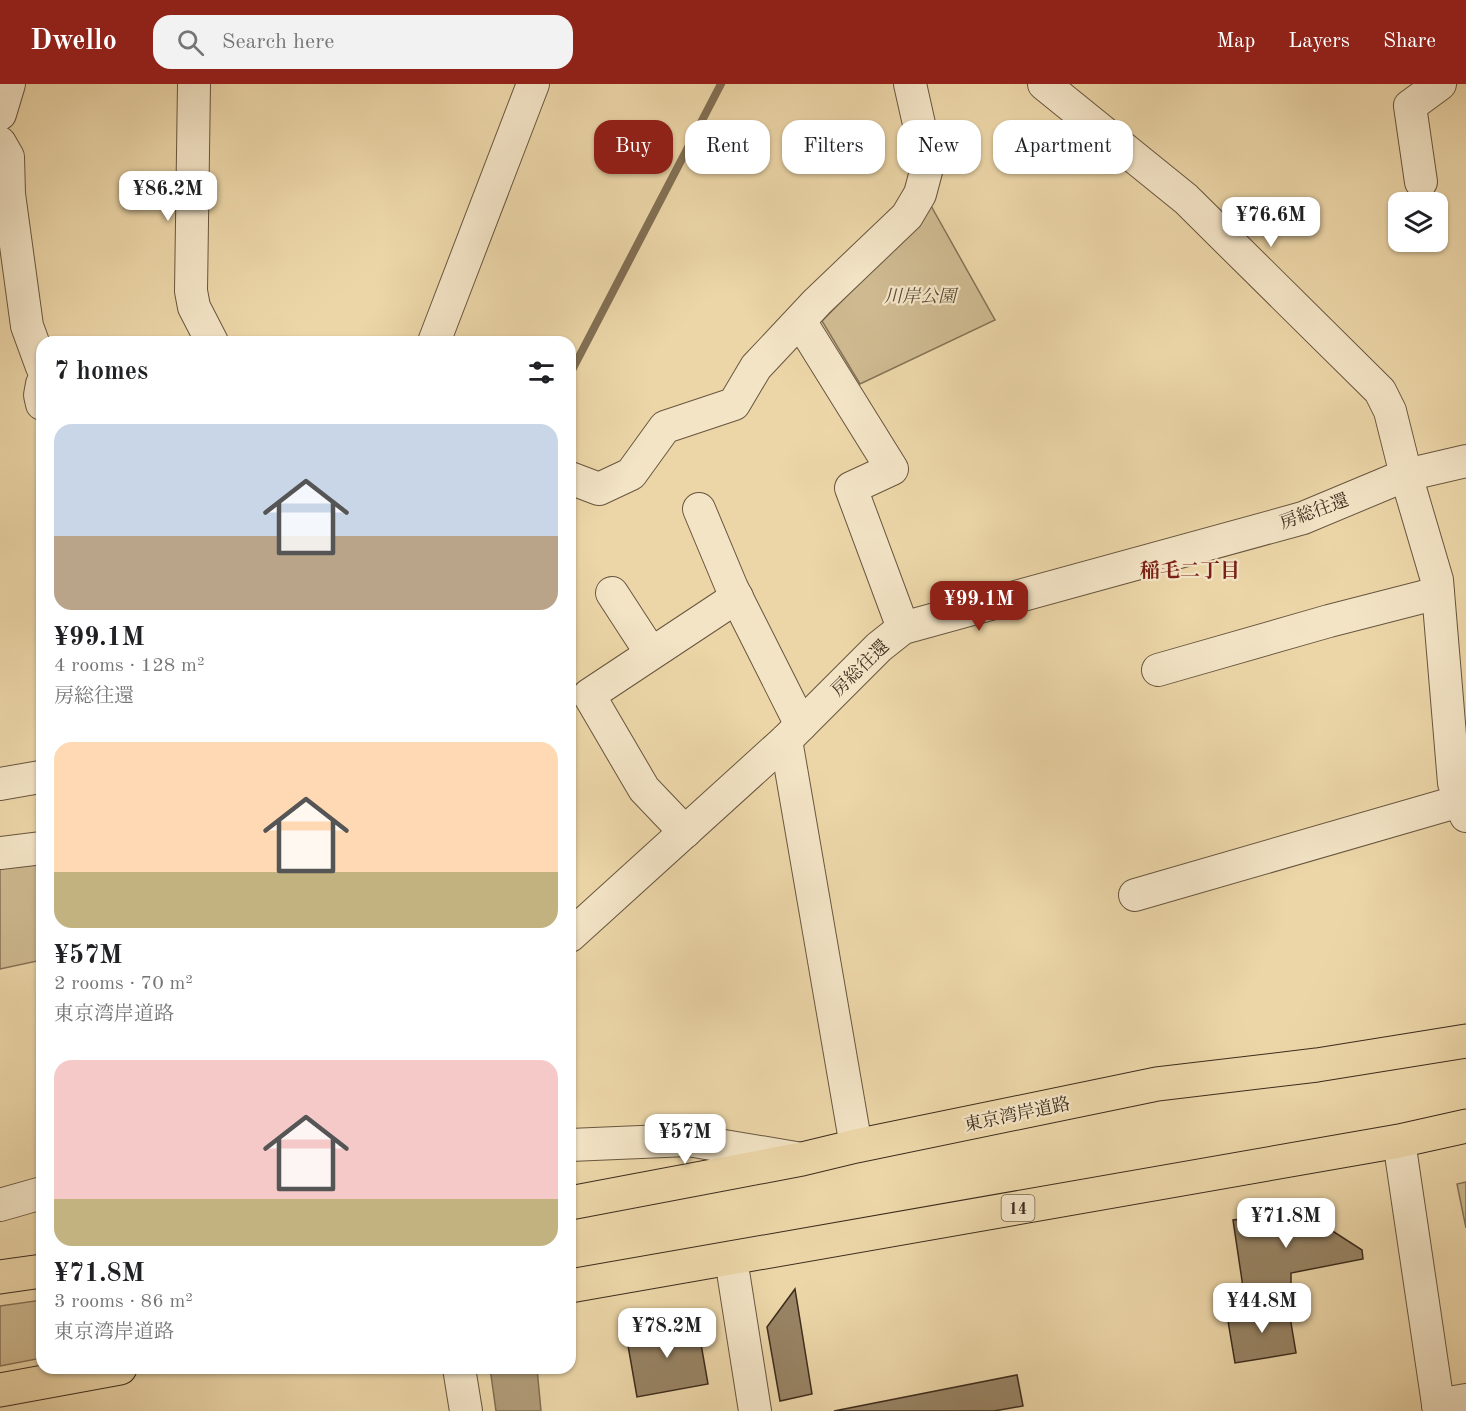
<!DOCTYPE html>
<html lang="en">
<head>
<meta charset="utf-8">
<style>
	body { margin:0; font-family:"Old Standard TT","Noto Serif JP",serif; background:#f2f2f2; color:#202124; height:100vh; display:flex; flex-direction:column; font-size:22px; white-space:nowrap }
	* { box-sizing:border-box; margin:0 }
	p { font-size:20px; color:#757577 }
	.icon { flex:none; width:33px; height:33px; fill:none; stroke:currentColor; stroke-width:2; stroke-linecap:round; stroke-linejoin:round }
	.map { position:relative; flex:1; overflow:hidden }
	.drawer { position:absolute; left:36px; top:252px; width:540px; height:1038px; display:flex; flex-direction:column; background:#fff; border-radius:18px; box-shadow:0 2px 4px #0004 }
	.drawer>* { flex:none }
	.hud { position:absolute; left:594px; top:36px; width:570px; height:54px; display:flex; gap:12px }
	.controls { position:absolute; left:1388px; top:108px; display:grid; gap:12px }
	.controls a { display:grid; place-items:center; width:60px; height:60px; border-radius:12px; background:#fff; box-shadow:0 2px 4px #0004; font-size:30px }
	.price { position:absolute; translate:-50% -51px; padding:0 14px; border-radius:12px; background:#fff; color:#222; font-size:20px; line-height:39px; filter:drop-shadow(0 2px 3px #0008) }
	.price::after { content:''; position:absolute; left:50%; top:36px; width:18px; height:14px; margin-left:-9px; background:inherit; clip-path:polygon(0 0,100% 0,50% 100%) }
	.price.selected { background:#8f2418; color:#fff }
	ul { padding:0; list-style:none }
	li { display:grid; align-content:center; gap:12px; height:318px; padding:0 18px }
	li span { display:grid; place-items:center; height:186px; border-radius:18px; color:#555 }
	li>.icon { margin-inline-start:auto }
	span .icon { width:108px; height:108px; fill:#fffc; stroke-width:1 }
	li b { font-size:26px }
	h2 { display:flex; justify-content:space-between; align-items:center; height:72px; padding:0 18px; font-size:26px }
	.chip { padding:0 21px; border-radius:18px; background:#fff; box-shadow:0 2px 4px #0004; font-size:21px; line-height:54px }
	.chip.selected { background:#8f2418; color:#fff }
	header { display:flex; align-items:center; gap:36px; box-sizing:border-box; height:84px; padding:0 30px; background:#8f2418; color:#fff }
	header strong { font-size:28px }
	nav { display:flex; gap:33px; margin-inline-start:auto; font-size:21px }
	.search { width:420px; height:54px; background:#f2f2f2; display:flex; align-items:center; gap:15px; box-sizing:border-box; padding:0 21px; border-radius:18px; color:#757577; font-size:22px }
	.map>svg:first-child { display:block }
	.green { fill:#ceb990; stroke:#857256; stroke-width:1.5 }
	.water { fill:#b09c78; stroke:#826f53; stroke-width:1.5 }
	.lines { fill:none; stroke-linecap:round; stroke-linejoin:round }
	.stream { stroke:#826f53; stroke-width:8 }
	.building { fill:#988465; stroke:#3c2c1c; stroke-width:1.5 }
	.minor-casing { stroke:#68563f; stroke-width:34 }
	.highway-casing { stroke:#3c2c1c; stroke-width:35 }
	.minor { stroke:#f3e4c6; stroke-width:32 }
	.highway { stroke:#ecd6a8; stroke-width:33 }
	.labels { text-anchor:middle; stroke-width:4.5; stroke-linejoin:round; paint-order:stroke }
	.shield { fill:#f3e4c6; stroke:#73634f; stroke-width:1.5 }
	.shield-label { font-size:16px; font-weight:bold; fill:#3c2c1c }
	.park-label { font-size:18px; font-style:italic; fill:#594833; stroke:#f3e4c6 }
	.street-label { font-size:18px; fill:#3c2c1c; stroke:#f3e4c6 }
	.neighbourhood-label { font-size:20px; font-weight:bold; fill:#7a1f14; stroke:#f3e4c6 }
</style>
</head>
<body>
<header>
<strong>Dwello</strong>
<div class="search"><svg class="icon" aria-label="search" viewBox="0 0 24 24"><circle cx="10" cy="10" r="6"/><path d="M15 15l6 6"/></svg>Search here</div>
<nav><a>Map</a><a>Layers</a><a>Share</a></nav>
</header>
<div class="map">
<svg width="1466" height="1327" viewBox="0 0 1466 1327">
	<rect width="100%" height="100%" fill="#ecd6a8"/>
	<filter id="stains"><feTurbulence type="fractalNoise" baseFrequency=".00333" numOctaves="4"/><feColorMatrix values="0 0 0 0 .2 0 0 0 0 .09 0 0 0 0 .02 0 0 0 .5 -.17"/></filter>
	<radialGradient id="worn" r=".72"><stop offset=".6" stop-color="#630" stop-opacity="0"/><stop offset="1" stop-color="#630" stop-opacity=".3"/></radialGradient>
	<g class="green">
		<path d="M930,120L995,236L860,300L822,237L902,156Z"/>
		<path d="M42,775V876L0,885V779Z"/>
		<path d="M1466,1098V1144L1457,1100Z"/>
		<path d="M42,1216V1274L0,1282V1222Z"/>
	</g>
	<path class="water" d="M490,1284H537L541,1327H496Z"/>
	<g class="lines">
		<path class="stream" d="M570,290L721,0"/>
	</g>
	<g class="building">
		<path d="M1303,1128L1362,1166L1363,1175L1291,1189V1203L1244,1210L1233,1136Z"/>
		<path d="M795,1205L812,1310L780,1317L767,1243Z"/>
		<path d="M1288,1221L1296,1269L1235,1279L1227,1231Z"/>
		<path d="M697,1237L708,1300L637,1313L626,1250Z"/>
		<path d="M1017,1291L1023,1322L994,1327H834Z"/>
	</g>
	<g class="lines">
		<defs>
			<g id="minor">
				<path d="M194,0L191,207L194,223L212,258"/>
				<path d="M1044,0L1186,115L1380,307L1390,327L1406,391L1437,496L1454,699L1466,732"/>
				<path d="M0,30L9,0"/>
				<path d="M0,59L8,73L9,110L27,242L42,283"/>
				<path d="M1421,98L1410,22L1440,0"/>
				<path d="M800,237L892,385L851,404L903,544"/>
				<path d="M434,258L533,0"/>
				<path d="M42,300L40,311L42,320"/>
				<path d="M570,394L599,405L631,390L665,343L734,320L756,283L817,218L907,132L920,110L928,80L910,0"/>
				<path d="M699,425L732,504L801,641"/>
				<path d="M612,509L651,569"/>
				<path d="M1158,586L1329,537L1438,509"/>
				<path d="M786,656L856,1062"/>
				<path d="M0,700L40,693"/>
				<path d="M685,748L644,705L589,611L737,513"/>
				<path d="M0,769L42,764"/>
				<path d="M1135,811L1460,717"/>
				<path d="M570,852L786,656L879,563L903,544L1303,434L1406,391L1466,377"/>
				<path d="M1399,1057L1439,1327"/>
				<path d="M570,1061L688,1056L796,1074"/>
				<path d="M0,1121L42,1109"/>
				<path d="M731,1175L755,1327"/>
				<path d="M459,1284L466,1327"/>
				<path d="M1438,1321L1466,1316"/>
			</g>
			<g id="highway">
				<path d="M570,1119L802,1075L856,1062L1157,1000L1317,981L1466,957"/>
				<path d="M0,1193L42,1187"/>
				<path d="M570,1202L1399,1057L1466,1042"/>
				<path d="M0,1306L120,1284"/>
			</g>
		</defs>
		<use href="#minor" class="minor-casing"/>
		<use href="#highway" class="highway-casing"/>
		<use href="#minor" class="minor"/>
		<use href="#highway" class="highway"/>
	</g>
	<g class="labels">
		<rect class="shield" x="1001.5" y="1111" width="33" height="26" rx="4.5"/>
		<g class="shield-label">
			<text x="1018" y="1130">14</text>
		</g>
		<g class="park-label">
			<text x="920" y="218">川岸公園</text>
		</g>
		<g class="street-label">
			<text transform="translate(1314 427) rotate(-20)" y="6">房総往還</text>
			<text transform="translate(860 584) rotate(-44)" y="6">房総往還</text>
			<text transform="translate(1017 1030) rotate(-12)" y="6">東京湾岸道路</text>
		</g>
		<g class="neighbourhood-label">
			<text x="1190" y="493">稲毛二丁目</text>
		</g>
	</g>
	<rect width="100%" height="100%" filter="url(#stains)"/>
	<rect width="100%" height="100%" fill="url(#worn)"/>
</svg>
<div class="controls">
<a><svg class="icon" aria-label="layers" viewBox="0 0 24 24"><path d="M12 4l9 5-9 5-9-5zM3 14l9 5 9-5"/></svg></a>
</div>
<b class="price" style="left:168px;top:138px">¥86.2M</b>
<b class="price" style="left:1271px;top:164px">¥76.6M</b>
<b class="price selected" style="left:979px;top:548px">¥99.1M</b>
<b class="price" style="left:685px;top:1081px">¥57M</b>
<b class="price" style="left:1286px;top:1165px">¥71.8M</b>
<b class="price" style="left:1262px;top:1250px">¥44.8M</b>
<b class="price" style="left:667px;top:1275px">¥78.2M</b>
<div class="hud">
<a class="chip selected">Buy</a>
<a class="chip">Rent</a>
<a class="chip">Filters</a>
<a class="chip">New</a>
<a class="chip">Apartment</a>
</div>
<section class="drawer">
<h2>7 homes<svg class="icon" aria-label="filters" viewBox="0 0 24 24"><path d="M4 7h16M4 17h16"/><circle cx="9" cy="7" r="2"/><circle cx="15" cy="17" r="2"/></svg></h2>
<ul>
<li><span style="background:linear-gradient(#c9d6e8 60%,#b9a48a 0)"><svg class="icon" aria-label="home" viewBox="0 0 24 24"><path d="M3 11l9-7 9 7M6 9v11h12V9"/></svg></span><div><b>¥99.1M</b><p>4 rooms · 128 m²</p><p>房総往還</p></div></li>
<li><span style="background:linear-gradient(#ffd9b3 70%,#c2b280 0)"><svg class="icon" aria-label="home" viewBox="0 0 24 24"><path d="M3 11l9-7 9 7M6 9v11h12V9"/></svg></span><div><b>¥57M</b><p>2 rooms · 70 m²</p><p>東京湾岸道路</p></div></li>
<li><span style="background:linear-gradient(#f6c9c9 75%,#c2b280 0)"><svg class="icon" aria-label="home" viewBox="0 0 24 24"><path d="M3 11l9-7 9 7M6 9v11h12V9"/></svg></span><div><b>¥71.8M</b><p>3 rooms · 86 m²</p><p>東京湾岸道路</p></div></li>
</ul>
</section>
</div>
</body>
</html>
